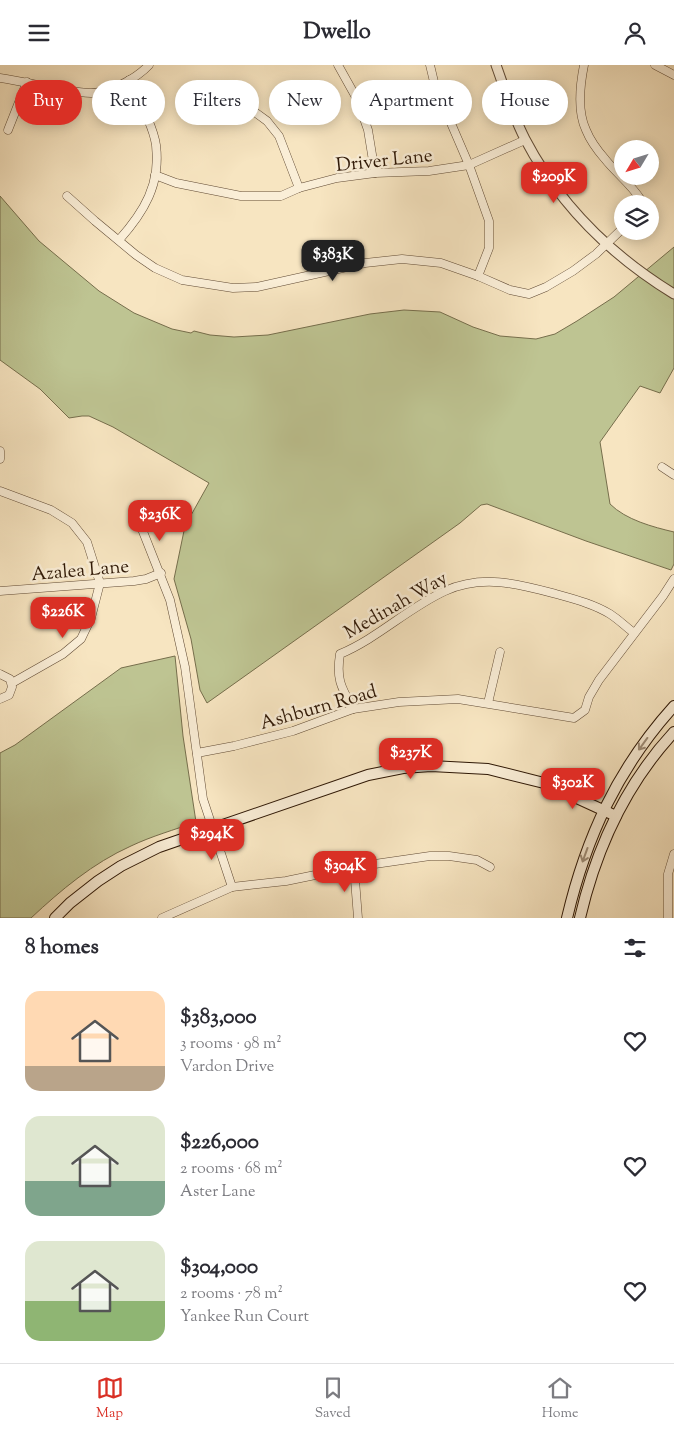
<!DOCTYPE html>
<html lang="en">
<head>
<meta charset="utf-8">
<style>
	body { margin:0; font-family:"Sorts Mill Goudy",serif; background:#f7f7f7; color:#2b2b33; height:100vh; display:flex; flex-direction:column; font-size:19px; white-space:nowrap }
	* { box-sizing:border-box; margin:0 }
	p { font-size:16px; color:#7c7c81 }
	.icon { flex:none; width:28px; height:28px; fill:none; stroke:currentColor; stroke-width:2; stroke-linecap:round; stroke-linejoin:round }
	.map { position:relative; height:853px; overflow:hidden }
	.drawer { display:flex; flex-direction:column; background:#fff; flex:1 }
	.drawer>* { flex:none }
	.guide { position:absolute; left:15px; top:15px; width:645px; height:45px; display:flex; gap:10px }
	.needle { width:32px; rotate:232deg }
	.buttons { position:absolute; left:614px; top:75px; display:grid; gap:10px }
	.buttons a { display:grid; place-items:center; width:45px; height:45px; border-radius:50%; background:#fff; box-shadow:0 2px 12px #0003; font-size:25px }
	.price { position:absolute; translate:-50% -42px; padding:0 11px; border-radius:10px; background:#d93025; color:#fff; font-size:16px; line-height:32px; filter:drop-shadow(0 1px 2px #0008) }
	.price::after { content:''; position:absolute; left:50%; top:30px; width:15px; height:11px; margin-left:-8px; background:inherit; clip-path:polygon(0 0,100% 0,50% 100%) }
	.price.selected { background:#222; color:#fff }
	ul { padding:0; list-style:none }
	li { display:flex; align-items:center; gap:15px; height:125px; padding:0 25px }
	li span { display:grid; place-items:center; flex:none; width:140px; height:100px; border-radius:15px; color:#555 }
	li>.icon { margin-inline-start:auto }
	span .icon { width:60px; height:60px; fill:#fffc; stroke-width:1 }
	li b { font-size:21px }
	h2 { display:flex; justify-content:space-between; align-items:center; height:60px; padding:0 25px; font-size:21px }
	.tag { padding:0 18px; border-radius:22px; background:#fff; box-shadow:0 2px 12px #0003; font-size:18px; line-height:45px }
	.tag.selected { background:#d93025; color:#fff }
	header { display:flex; justify-content:space-between; align-items:center; height:65px; padding:0 25px; background:#fff; font-size:22px; font-weight:700 }
	.menu { display:flex; justify-content:space-around; align-items:center; height:70px; border-top:1px solid #e1e1e2; background:#fff; font-size:14px; color:#7c7c81 }
	.menu a { display:grid; justify-items:center; gap:2px }
	.menu .selected { color:#d93025 }
	.map>svg:first-child { display:block }
	.green { fill:#bec492; stroke:#766e4c }
	.lines { fill:none; stroke-linecap:round; stroke-linejoin:round }
	.minor-casing { stroke:#604a34; stroke-width:9 }
	.tertiary-casing { stroke:#604a34; stroke-width:11 }
	.secondary-casing { stroke:#2e1705; stroke-width:12 }
	.minor { stroke:#faeed7; stroke-width:8 }
	.tertiary { stroke:#faeed7; stroke-width:9 }
	.secondary { stroke:#faeed7; stroke-width:10 }
	.oneway { stroke:#9e8d78 }
	.labels { text-anchor:middle; stroke-width:5; stroke-linejoin:round; paint-order:stroke }
	.street-label { font-size:19px; fill:#2e1705; stroke:#faeed7 }
</style>
</head>
<body>
<header><svg class="icon" aria-label="menu" viewBox="0 0 24 24"><path d="M4 6h16M4 12h16M4 18h16"/></svg>Dwello<svg class="icon" aria-label="person" viewBox="0 0 24 24"><circle cx="12" cy="8" r="4"/><path d="M4 21q1-7 8-7t8 7"/></svg></header>
<div class="map">
<svg width="674" height="853" viewBox="0 0 674 853">
	<rect width="100%" height="100%" fill="#f7e5c1"/>
	<filter id="stains"><feTurbulence type="fractalNoise" baseFrequency=".004" numOctaves="4"/><feColorMatrix values="0 0 0 0 .2 0 0 0 0 .09 0 0 0 0 .02 0 0 0 .5 -.17"/></filter>
	<radialGradient id="worn" r=".72"><stop offset=".6" stop-color="#630" stop-opacity="0"/><stop offset="1" stop-color="#630" stop-opacity=".3"/></radialGradient>
	<g class="green">
		<path d="M0,131L39,176L99,226L134,248L172,264L191,268L194,266L210,270L234,272L268,270L370,249L404,245L440,247L473,262L500,271L536,274L555,269L577,256L614,232L674,182V303L660,328L640,321L600,377L610,439C626,455 653,462 674,467V499L671,505L586,476L487,439L481,440L460,458L207,638L200,625L191,574L174,514L185,461L209,418L113,362L89,351H82L69,353L40,324L0,295Z"/>
		<path d="M175,591L183,671L196,757C174,765 152,771 131,781C93,798 61,825 31,853H0V688L15,680L121,603Z"/>
	</g>
	<g class="lines">
		<defs>
			<g id="minor">
				<path d="M338,0L357,34L368,65L375,108"/>
				<path d="M430,0L435,21L469,100L489,156V183L478,211"/>
				<path d="M584,0C580,20 577,46 586,65C590,75 598,86 605,94C616,108 631,119 641,135L639,139"/>
				<path d="M655,0L674,10"/>
				<path d="M0,13C29,17 62,27 91,28C110,28 137,13 149,0"/>
				<path d="M245,40L267,56L279,71L299,123"/>
				<path d="M8,65L27,17"/>
				<path d="M155,110L176,118L241,131H281L299,123L337,113L375,108L429,106L469,100L525,75"/>
				<path d="M67,131L95,156L136,190L155,203L182,215L233,223L257,222L365,198L402,194L441,198L478,211L510,225L529,229L546,222L573,206L596,189L622,164"/>
				<path d="M119,175C144,147 161,119 156,80C153,60 138,34 129,15"/>
				<path d="M0,386V394"/>
				<path d="M662,402L674,410"/>
				<path d="M0,426L51,445L72,458L87,477L100,518L91,553L81,574L63,589L12,618"/>
				<path d="M138,454L170,535L185,602L203,734L232,822"/>
				<path d="M0,526L134,516L146,514L161,508"/>
				<path d="M0,609L10,614L12,622L9,630L0,634"/>
				<path d="M488,638L500,587"/>
				<path d="M353,644C341,622 336,614 340,589C378,573 408,543 445,526C483,509 518,519 556,529C574,534 594,539 610,549C618,554 626,562 634,568"/>
				<path d="M197,688L234,681L293,666L353,644L399,637L458,634L574,653L585,645L589,632L599,615L663,531L674,514"/>
				<path d="M354,802L358,853"/>
				<path d="M162,853L232,822L286,816L354,802L430,791H449L477,795L490,802"/>
				<path d="M668,853V809L674,789"/>
			</g>
			<path id="tertiary" d="M496,0C505,25 513,51 525,74C559,139 612,191 674,229"/>
			<g id="secondary">
				<path d="M55,853L70,838L98,816L121,801L159,782L368,710L403,703L431,701L488,704L544,718L616,751"/>
				<path d="M567,853C586,772 618,703 674,641"/>
				<path d="M580,853C596,784 626,719 674,667"/>
			</g>
		</defs>
		<use href="#minor" class="minor-casing"/>
		<use href="#tertiary" class="tertiary-casing"/>
		<use href="#secondary" class="secondary-casing"/>
		<use href="#minor" class="minor"/>
		<use href="#tertiary" class="tertiary"/>
		<use href="#secondary" class="secondary"/>
	</g>
	<defs><path id="oneway-shaft" d="M-6 0H5M1.5-3L5.5 0L1.5 3" fill="none" stroke-width="1.6" stroke-linecap="round" stroke-linejoin="round" transform="scale(1.25)"/></defs>
	<g class="oneway">
		<use href="#oneway-shaft" transform="translate(643 679) rotate(126)"/>
		<use href="#oneway-shaft" transform="translate(585 790) rotate(110)"/>
	</g>
	<g class="labels">
		<g class="street-label">
			<text transform="translate(384 94) rotate(-6)" y="7">Driver Lane</text>
			<text transform="translate(80 504) rotate(-5)" y="7">Azalea Lane</text>
			<text transform="translate(395 539) rotate(-30)" y="7">Medinah Way</text>
			<text transform="translate(318 641) rotate(-16)" y="7">Ashburn Road</text>
		</g>
	</g>
	<rect width="100%" height="100%" filter="url(#stains)"/>
	<rect width="100%" height="100%" fill="url(#worn)"/>
</svg>
<div class="buttons">
<a><svg class="needle" viewBox="-14 -14 28 28"><path d="M0-13l5 13h-10z" fill="#e53935"/><path d="M0 13l5-13h-10z" fill="#7c7c81"/></svg></a>
<a><svg class="icon" aria-label="layers" viewBox="0 0 24 24"><path d="M12 4l9 5-9 5-9-5zM3 14l9 5 9-5"/></svg></a>
</div>
<b class="price" style="left:554px;top:139px">$209K</b>
<b class="price selected" style="left:333px;top:217px">$383K</b>
<b class="price" style="left:160px;top:477px">$236K</b>
<b class="price" style="left:63px;top:574px">$226K</b>
<b class="price" style="left:411px;top:715px">$237K</b>
<b class="price" style="left:573px;top:745px">$302K</b>
<b class="price" style="left:212px;top:796px">$294K</b>
<b class="price" style="left:345px;top:828px">$304K</b>
<div class="guide">
<a class="tag selected">Buy</a>
<a class="tag">Rent</a>
<a class="tag">Filters</a>
<a class="tag">New</a>
<a class="tag">Apartment</a>
<a class="tag">House</a>
</div>
</div>
<section class="drawer">
<h2>8 homes<svg class="icon" aria-label="filters" viewBox="0 0 24 24"><path d="M4 7h16M4 17h16"/><circle cx="9" cy="7" r="2"/><circle cx="15" cy="17" r="2"/></svg></h2>
<ul>
<li><span style="background:linear-gradient(#ffd9b3 75%,#b9a48a 0)"><svg class="icon" aria-label="home" viewBox="0 0 24 24"><path d="M3 11l9-7 9 7M6 9v11h12V9"/></svg></span><div><b>$383,000</b><p>3 rooms · 98 m²</p><p>Vardon Drive</p></div><svg class="icon" aria-label="heart" viewBox="0 0 24 24"><path d="M12 20l-8-8c-3-5 5-10 8-4 3-6 11-1 8 4z"/></svg></li>
<li><span style="background:linear-gradient(#dfe7d0 65%,#7fa58c 0)"><svg class="icon" aria-label="home" viewBox="0 0 24 24"><path d="M3 11l9-7 9 7M6 9v11h12V9"/></svg></span><div><b>$226,000</b><p>2 rooms · 68 m²</p><p>Aster Lane</p></div><svg class="icon" aria-label="heart" viewBox="0 0 24 24"><path d="M12 20l-8-8c-3-5 5-10 8-4 3-6 11-1 8 4z"/></svg></li>
<li><span style="background:linear-gradient(#dfe7d0 60%,#8fb573 0)"><svg class="icon" aria-label="home" viewBox="0 0 24 24"><path d="M3 11l9-7 9 7M6 9v11h12V9"/></svg></span><div><b>$304,000</b><p>2 rooms · 78 m²</p><p>Yankee Run Court</p></div><svg class="icon" aria-label="heart" viewBox="0 0 24 24"><path d="M12 20l-8-8c-3-5 5-10 8-4 3-6 11-1 8 4z"/></svg></li>
</ul>
</section>
<nav class="menu">
<a class="selected"><svg class="icon" aria-label="map" viewBox="0 0 24 24"><path d="M3 6l6-2 6 2 6-2v14l-6 2-6-2-6 2zM9 4v14M15 6v14"/></svg>Map</a>
<a><svg class="icon" aria-label="saved" viewBox="0 0 24 24"><path d="M7 4h10v16l-5-4-5 4z"/></svg>Saved</a>
<a><svg class="icon" aria-label="home" viewBox="0 0 24 24"><path d="M3 11l9-7 9 7M6 9v11h12V9"/></svg>Home</a>
</nav>
</body>
</html>
